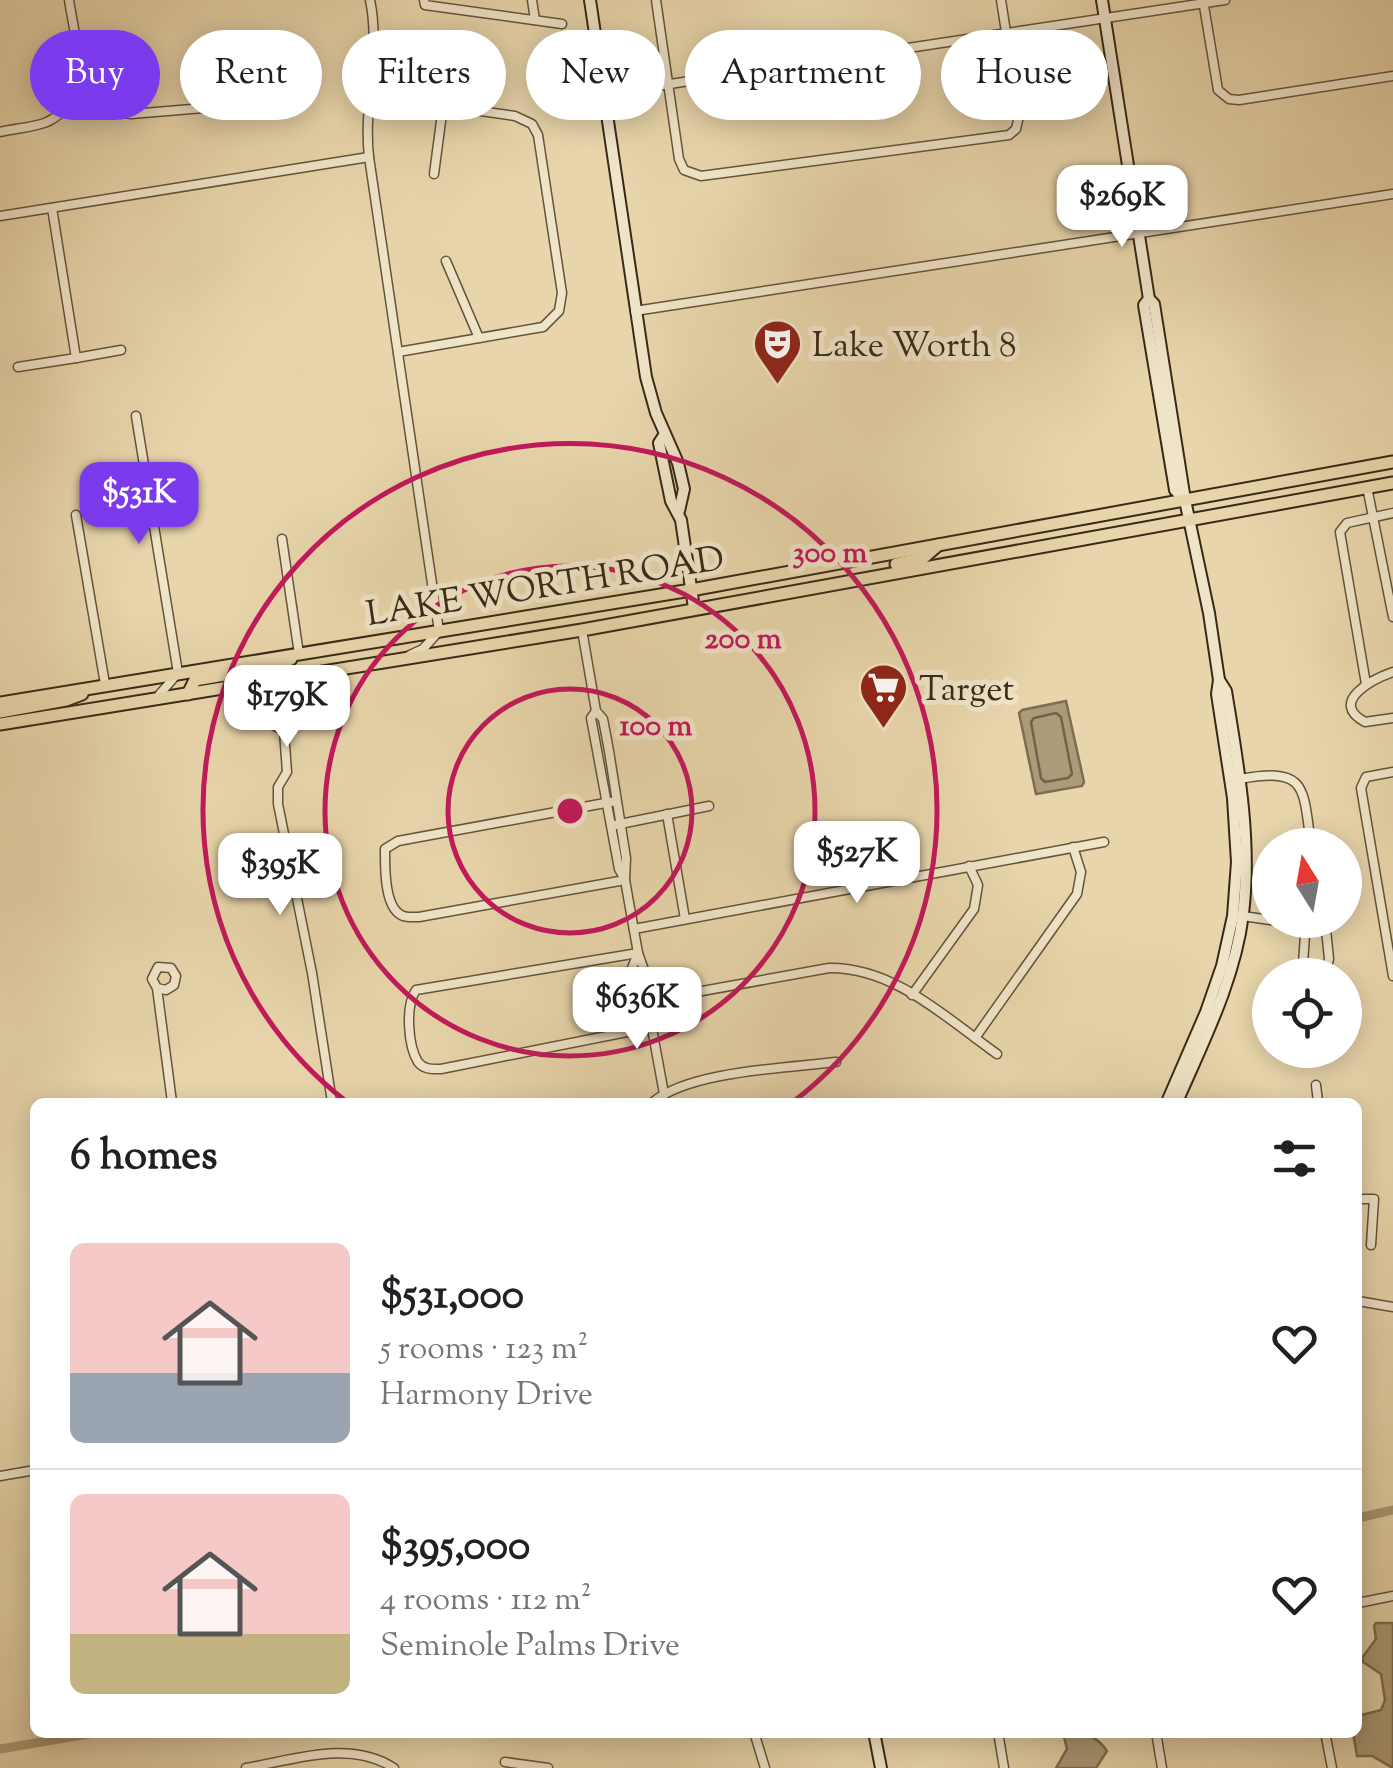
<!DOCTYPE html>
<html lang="en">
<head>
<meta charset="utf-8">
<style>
	body { margin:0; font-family:"Sorts Mill Goudy",serif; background:#f2f2f2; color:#202124; height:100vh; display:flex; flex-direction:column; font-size:38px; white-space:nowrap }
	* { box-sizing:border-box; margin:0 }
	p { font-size:32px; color:#757577 }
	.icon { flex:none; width:55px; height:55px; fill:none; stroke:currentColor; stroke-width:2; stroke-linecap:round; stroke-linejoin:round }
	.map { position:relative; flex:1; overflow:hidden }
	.details { position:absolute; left:30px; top:1098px; width:1332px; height:640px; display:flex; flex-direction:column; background:#fff; border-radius:15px; box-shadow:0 5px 25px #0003 }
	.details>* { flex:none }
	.banner { position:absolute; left:30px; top:30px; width:1335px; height:90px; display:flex; gap:20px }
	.needle { width:65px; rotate:349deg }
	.fabs { position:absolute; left:1252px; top:828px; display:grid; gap:20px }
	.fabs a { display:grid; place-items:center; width:110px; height:110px; border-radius:50%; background:#fff; box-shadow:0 5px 25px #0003; font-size:50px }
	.price { position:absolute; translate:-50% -85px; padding:0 22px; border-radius:20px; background:#fff; color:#222; font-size:32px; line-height:65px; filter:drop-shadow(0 2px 5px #0008) }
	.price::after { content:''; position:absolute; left:50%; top:60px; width:30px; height:22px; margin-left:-15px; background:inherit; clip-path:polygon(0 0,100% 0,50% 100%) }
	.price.on { background:#7c3aed; color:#fff }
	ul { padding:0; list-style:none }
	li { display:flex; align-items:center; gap:30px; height:250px; padding:0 40px }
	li+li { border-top:2px solid #e0e0e0 }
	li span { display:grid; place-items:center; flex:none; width:280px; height:200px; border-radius:15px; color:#555 }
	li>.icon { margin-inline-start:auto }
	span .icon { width:120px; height:120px; fill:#fffc; stroke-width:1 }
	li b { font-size:42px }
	h2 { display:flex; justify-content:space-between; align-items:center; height:120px; padding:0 40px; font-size:42px }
	.tag { padding:0 35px; border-radius:45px; background:#fff; box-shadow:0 5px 25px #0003; font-size:35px; line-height:90px }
	.tag.on { background:#7c3aed; color:#fff }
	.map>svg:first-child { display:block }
	.water { fill:#ac9b78; stroke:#7e6d51; stroke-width:2.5 }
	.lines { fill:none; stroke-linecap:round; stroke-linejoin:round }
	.shore { stroke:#726247; stroke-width:2.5 }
	.canal { stroke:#ac9b78; stroke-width:9 }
	.street-casing { stroke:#64543b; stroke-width:11 }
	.secondary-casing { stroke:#382916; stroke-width:14 }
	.primary-casing { stroke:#382916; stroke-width:15 }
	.street { stroke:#f0e4c8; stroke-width:8 }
	.secondary { stroke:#f0e4c8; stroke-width:10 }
	.primary { stroke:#e8d5ab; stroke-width:11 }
	.ring { fill:none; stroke:#c2185b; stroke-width:5 }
	.labels { text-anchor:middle; stroke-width:10; stroke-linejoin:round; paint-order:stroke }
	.poi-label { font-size:35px; fill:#382916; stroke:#f0e4c8; text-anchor:start }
	.street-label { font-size:35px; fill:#382916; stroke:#f0e4c8 }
	.centre { fill:#c2185b; stroke:#f0e4c8; stroke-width:5 }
	.ring-label { font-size:30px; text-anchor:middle; font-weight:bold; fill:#c2185b; stroke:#f0e4c8; stroke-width:10; stroke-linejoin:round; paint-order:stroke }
</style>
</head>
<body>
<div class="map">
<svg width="1393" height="1768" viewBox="0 0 1393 1768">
	<rect width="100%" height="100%" fill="#e8d5ab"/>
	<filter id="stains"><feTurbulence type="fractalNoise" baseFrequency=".002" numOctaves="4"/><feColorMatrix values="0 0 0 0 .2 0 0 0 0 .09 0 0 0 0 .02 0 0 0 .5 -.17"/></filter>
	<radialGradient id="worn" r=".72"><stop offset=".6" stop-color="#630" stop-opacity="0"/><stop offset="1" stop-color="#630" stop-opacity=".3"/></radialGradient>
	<g class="water">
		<path d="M1066,701L1084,782L1082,786L1036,794L1019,713L1022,710Z"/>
		<path d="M1376,1623H1393V1768L1372,1756H1357L1353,1733L1358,1732V1716L1381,1710L1385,1700L1381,1674L1363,1662L1362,1658L1376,1639L1374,1626Z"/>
		<path d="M1063,1733C1081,1732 1096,1734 1107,1751L1096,1768H1056L1067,1749Z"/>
	</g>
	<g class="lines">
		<path class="shore" d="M1056,713L1061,717L1072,774L1068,778L1045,782L1041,778L1031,722L1034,718Z"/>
		<g class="canal">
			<path d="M1358,1518L1393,1510"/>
			<path d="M0,1749L100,1732"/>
		</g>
		<defs>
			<g id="street">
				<path d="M370,0C381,52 363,104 369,157L439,631L423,649L410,655"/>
				<path d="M424,0L425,5L562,24"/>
				<path d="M532,0L535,20"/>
				<path d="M656,0L679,159L684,170L701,176L1009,135L1016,129L1019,116L1001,0"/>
				<path d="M1203,0L1218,90L1229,99L1239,100L1393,76"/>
				<path d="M220,85L221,106"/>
				<path d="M604,94L1225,0"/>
				<path d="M74,95L106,110L131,114L278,102L279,60"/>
				<path d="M368,95L515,116L532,124L538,135L562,293L559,311L543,327L398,352"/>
				<path d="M121,114L125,68"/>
				<path d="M0,132C15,128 32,128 47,122C95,99 75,41 69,0"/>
				<path d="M434,174L443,106"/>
				<path d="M0,216L369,157"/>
				<path d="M446,261L479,338"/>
				<path d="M635,311L1393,194"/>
				<path d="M76,358L121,350"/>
				<path d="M18,367L76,358L52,208"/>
				<path d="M136,416L178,673L159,695"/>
				<path d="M1367,487L1393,617"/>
				<path d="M76,515L105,684"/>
				<path d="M282,539L299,654"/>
				<path d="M582,630L596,711L603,719L609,751L626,858L625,880L638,953L648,981L647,1001L664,1094L662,1102"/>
				<path d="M1393,672C1373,679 1328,702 1365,722L1393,718"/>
				<path d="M261,683L268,699L270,723L284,731L293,727C298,711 293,694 297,677"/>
				<path d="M1366,684L1340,532L1347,523L1393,513"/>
				<path d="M596,711L591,718L619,869L623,876"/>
				<path d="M284,731L287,772L278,787V804L312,973L332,1102"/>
				<path d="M1393,772L1366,777L1361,788L1393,976"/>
				<path d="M1240,779C1307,767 1303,786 1311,845"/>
				<path d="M616,801L398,841L385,849C385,866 384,906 401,915C406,918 413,917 419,917L625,880"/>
				<path d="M667,814L685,919"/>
				<path d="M615,825L709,806"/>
				<path d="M1243,916L1270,920"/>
				<path d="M1272,920L1326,926"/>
				<path d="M1306,920L1303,964L1308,972L1317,975L1326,971L1329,959L1325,920"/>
				<path d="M634,929L1104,842"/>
				<path d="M638,953L416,990C405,1006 408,1046 418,1062C424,1070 433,1069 441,1069L652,1027"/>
				<path d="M638,953L632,968L640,993L647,1001"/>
				<path d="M157,988L166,990L174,985L176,976L171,968L158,967L152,979L157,988L172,1102"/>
				<path d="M912,995L974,909L978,885L969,866"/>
				<path d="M647,1001L829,968C894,967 946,1018 997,1054"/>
				<path d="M975,1038L1077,894L1081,872L1073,847"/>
				<path d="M1316,1085L1318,1102"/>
				<path d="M653,1102C690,1071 787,1068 836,1062"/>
				<path d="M1358,1199H1374L1371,1245"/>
				<path d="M1358,1301L1393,1307"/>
				<path d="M0,1476L35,1470"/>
				<path d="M1358,1603L1393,1596"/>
				<path d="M754,1732L765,1768"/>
				<path d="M998,1732L1004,1768"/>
				<path d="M1156,1732L1162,1768"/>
				<path d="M1325,1732L1332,1768"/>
				<path d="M505,1762L548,1768"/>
				<path d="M246,1768C293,1760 350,1739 394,1768"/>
			</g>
			<g id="secondary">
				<path d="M590,0L646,377L656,413L678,463L684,489L679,511"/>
				<path d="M1102,0L1149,299L1154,304L1185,500L1209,613L1219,680L1217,694L1233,798L1237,862L1233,916L1222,966L1206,1012L1167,1102"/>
				<path d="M1149,299L1144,305L1175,490L1185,500"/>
				<path d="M665,434L659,443L671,501L681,520L694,608"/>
				<path d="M1177,1102C1203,1042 1235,980 1243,914C1252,839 1238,765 1226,691L1219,680"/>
				<path d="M874,1732L881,1768"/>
			</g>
			<g id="primary">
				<path d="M896,564L923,558L938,545"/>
				<path d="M188,694L195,680L278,666L291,659"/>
				<path d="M0,703L691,590L1393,462"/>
				<path d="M0,712L66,700L82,694"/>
				<path d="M0,724L582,630L1393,483"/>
			</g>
		</defs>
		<use href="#street" class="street-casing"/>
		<use href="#secondary" class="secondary-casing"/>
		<use href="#primary" class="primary-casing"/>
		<use href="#street" class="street"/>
		<use href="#secondary" class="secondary"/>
		<use href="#primary" class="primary"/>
	</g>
	<g class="ring">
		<circle cx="570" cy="811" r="122"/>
		<circle cx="570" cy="811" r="245"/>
		<path d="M347 1102A367 367 0 1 1 793 1102"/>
	</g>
	<defs>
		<symbol id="theatre-pin" viewBox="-11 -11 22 30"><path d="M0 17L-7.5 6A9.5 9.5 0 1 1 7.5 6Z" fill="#8f2418" stroke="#f0e4c8"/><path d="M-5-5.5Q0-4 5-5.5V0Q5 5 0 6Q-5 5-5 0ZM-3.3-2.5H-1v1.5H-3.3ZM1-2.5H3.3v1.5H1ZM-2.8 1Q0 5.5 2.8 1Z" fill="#fff"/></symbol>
		<symbol id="supermarket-pin" viewBox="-11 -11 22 30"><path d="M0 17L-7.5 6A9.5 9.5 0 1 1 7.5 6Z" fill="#8f2418" stroke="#f0e4c8"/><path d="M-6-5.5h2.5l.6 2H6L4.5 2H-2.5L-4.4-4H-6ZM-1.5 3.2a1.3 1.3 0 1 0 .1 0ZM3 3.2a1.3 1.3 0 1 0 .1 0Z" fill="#fff"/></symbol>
	</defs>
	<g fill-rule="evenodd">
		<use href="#theatre-pin" x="750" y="316" width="55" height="75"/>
		<use href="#supermarket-pin" x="856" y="660" width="55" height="75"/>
	</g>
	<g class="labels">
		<g class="poi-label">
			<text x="812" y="356">Lake Worth 8</text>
			<text x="919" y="700">Target</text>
		</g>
		<g class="street-label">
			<text transform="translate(545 585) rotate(-9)" y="12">LAKE WORTH ROAD</text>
		</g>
	</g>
	<circle cx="570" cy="811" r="15" class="centre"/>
	<g class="ring-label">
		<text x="830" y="562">300 m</text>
		<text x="743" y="648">200 m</text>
		<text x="656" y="735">100 m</text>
	</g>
	<rect width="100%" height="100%" filter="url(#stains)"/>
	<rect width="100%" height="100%" fill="url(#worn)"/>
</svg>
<div class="fabs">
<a><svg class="needle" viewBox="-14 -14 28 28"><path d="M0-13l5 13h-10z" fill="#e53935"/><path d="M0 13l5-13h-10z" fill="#757577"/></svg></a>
<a><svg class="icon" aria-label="locate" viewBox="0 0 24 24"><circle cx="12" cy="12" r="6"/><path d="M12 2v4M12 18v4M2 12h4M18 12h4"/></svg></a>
</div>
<b class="price" style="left:1122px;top:250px">$269K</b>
<b class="price on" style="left:139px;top:547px">$531K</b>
<b class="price" style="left:287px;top:750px">$179K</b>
<b class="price" style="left:857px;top:906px">$527K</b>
<b class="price" style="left:280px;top:918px">$395K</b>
<b class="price" style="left:637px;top:1052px">$636K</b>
<div class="banner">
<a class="tag on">Buy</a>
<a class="tag">Rent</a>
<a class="tag">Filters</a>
<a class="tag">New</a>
<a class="tag">Apartment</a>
<a class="tag">House</a>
</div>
<section class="details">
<h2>6 homes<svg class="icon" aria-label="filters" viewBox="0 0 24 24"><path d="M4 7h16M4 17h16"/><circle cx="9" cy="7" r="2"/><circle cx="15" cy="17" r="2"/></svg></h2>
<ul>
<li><span style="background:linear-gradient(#f6c9c9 65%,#9aa5b1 0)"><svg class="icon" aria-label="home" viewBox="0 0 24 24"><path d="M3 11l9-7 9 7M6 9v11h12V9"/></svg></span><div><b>$531,000</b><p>5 rooms · 123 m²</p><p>Harmony Drive</p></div><svg class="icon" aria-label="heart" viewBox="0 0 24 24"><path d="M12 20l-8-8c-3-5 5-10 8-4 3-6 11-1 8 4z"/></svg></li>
<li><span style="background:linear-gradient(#f6c9c9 70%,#c2b280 0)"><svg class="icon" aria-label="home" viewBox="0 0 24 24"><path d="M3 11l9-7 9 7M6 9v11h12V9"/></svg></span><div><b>$395,000</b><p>4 rooms · 112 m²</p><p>Seminole Palms Drive</p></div><svg class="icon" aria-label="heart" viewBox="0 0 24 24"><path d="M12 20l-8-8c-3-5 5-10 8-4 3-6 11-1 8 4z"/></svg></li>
</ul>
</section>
</div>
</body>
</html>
